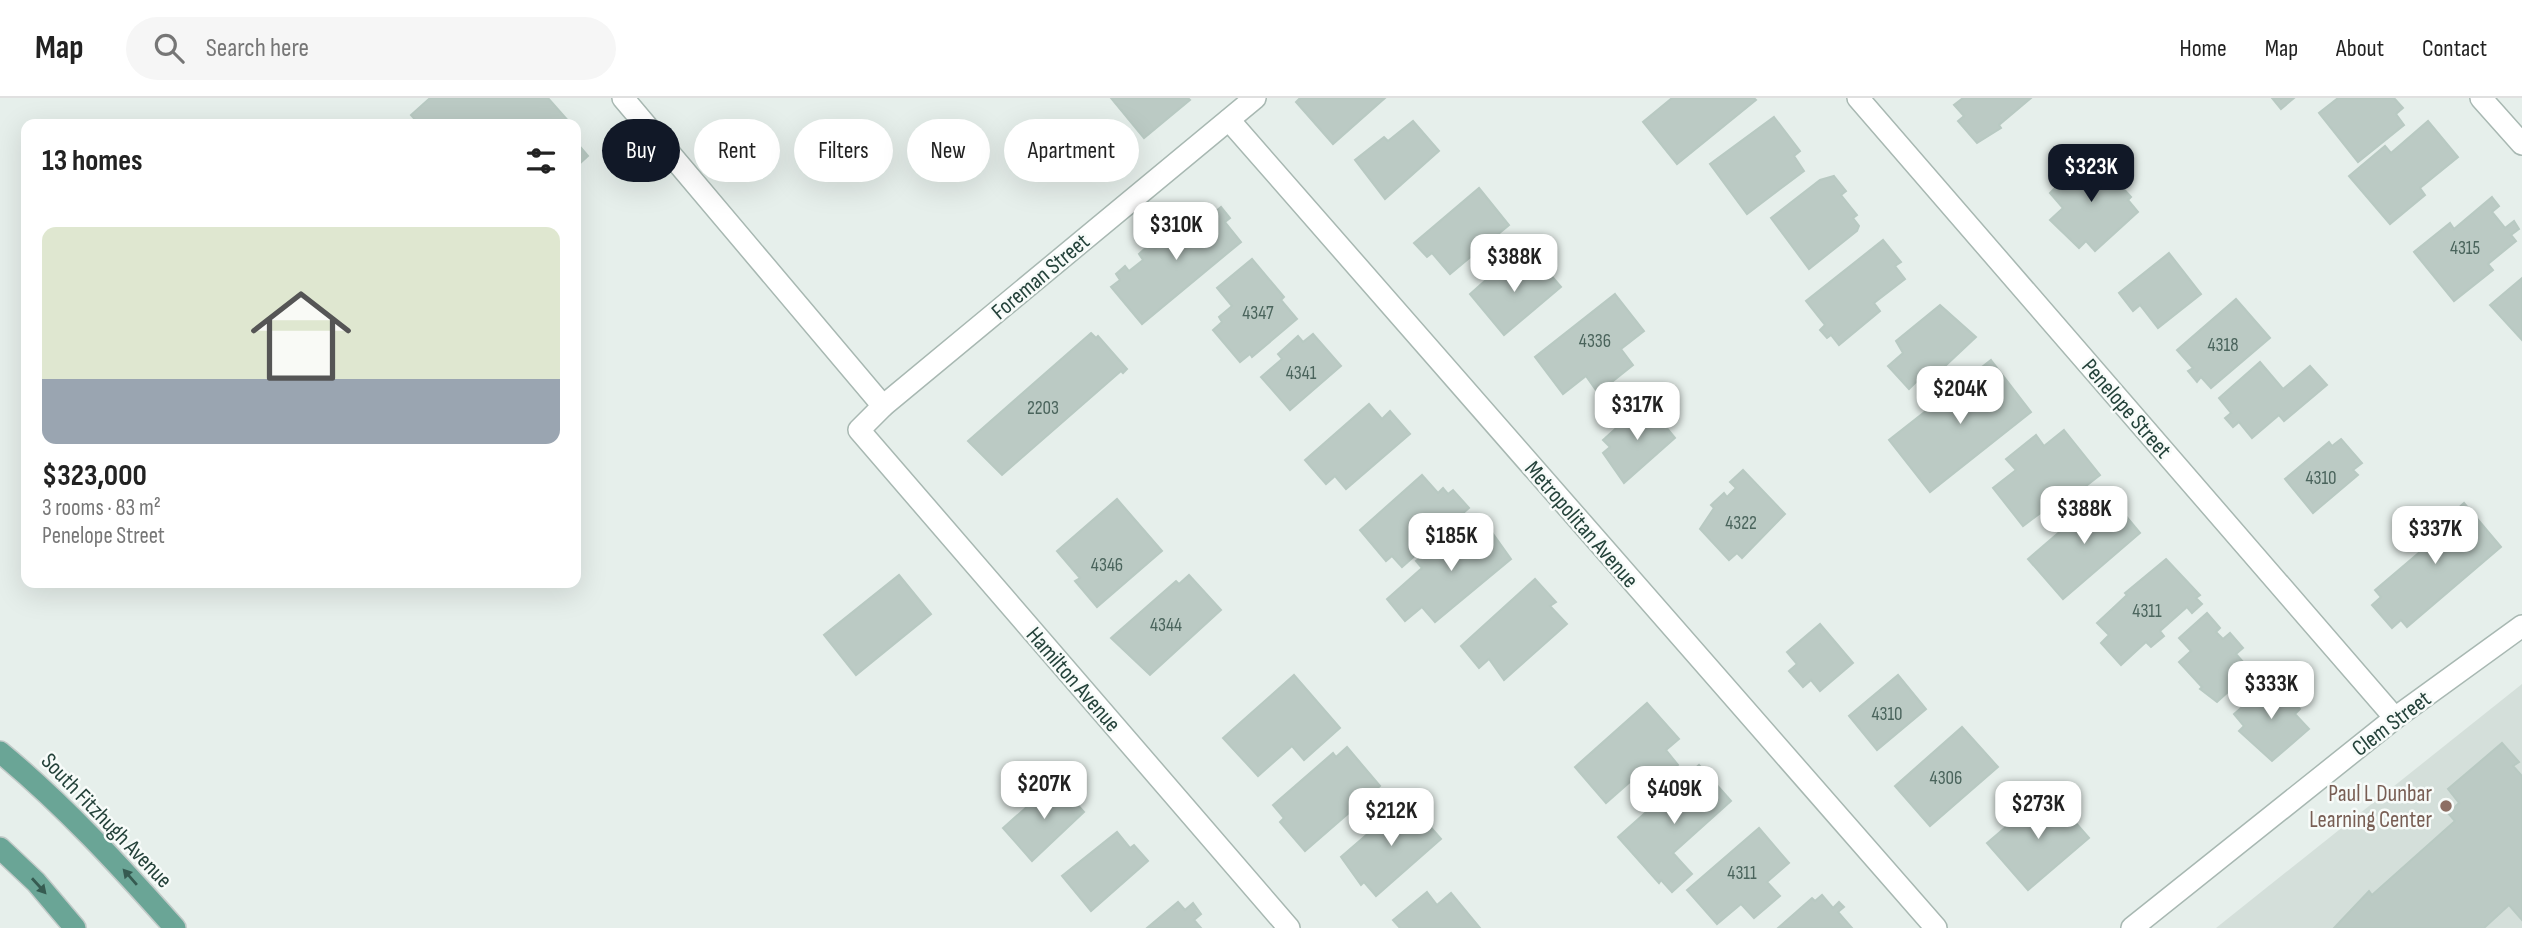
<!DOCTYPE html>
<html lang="en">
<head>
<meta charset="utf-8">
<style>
	body { margin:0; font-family:"Sofia Sans Condensed",sans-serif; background:#f6f6f6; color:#222; height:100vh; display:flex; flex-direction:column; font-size:26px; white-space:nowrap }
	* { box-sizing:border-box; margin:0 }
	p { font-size:23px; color:#767676 }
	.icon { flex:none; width:38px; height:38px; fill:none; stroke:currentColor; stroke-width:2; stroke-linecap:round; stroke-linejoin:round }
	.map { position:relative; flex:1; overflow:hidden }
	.sheet { position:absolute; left:21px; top:21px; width:560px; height:469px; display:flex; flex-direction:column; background:#fff; border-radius:14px; box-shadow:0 7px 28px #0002 }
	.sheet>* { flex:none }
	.top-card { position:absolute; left:602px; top:21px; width:665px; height:63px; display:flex; gap:14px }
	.price { position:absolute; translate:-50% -60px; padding:0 16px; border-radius:14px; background:#fff; color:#222; font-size:23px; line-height:46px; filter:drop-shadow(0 2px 4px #0008) }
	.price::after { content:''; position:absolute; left:50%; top:42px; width:21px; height:16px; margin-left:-10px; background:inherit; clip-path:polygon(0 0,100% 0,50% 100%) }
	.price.current { background:#111827; color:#fff }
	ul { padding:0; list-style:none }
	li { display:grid; align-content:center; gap:14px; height:371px; padding:0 21px }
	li+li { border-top:2px solid #e0e0e0 }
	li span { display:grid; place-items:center; height:217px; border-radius:14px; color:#555 }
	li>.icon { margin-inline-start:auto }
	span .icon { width:126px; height:126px; fill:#fffc; stroke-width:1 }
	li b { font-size:30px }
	h2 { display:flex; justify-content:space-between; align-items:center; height:84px; padding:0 21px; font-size:30px }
	.pill { padding:0 24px; border-radius:32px; background:#fff; box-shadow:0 7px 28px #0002; font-size:24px; line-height:63px }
	.pill.current { background:#111827; color:#fff }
	header { display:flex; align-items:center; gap:42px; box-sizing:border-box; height:98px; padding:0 35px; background:#fff; border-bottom:2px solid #e0e0e0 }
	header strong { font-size:33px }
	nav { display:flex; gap:38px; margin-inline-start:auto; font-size:24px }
	.search { width:490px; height:63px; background:#f6f6f6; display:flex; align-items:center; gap:18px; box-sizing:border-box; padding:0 24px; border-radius:38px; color:#767676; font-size:26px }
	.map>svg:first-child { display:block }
	.built { fill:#d4dfda }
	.building { fill:#bbcac4; stroke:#b8c9c2; stroke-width:2 }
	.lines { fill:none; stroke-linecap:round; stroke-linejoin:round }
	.minor-casing { stroke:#a8b8b2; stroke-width:24 }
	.major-casing { stroke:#c2cac8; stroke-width:24 }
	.minor { stroke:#fff; stroke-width:21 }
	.major { stroke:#6aa596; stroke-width:21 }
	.oneway { fill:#365b51 }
	.education-dot { fill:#8d6e63; stroke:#f7fbf9; stroke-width:2.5 }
	.labels { text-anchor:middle; stroke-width:5; stroke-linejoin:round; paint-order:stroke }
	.number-label { font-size:19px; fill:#4a645c }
	.street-label { font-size:23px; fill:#24423a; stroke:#f7fbf9 }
	.education-label { font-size:23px; fill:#785e54; stroke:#f7fbf9; text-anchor:end }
</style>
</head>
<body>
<header>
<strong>Map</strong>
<div class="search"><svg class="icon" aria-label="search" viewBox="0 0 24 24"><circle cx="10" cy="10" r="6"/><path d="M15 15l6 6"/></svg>Search here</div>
<nav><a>Home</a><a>Map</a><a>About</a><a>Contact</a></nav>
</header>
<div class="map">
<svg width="2522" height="830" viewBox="0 0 2522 830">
	<rect width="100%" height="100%" fill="#e6efeb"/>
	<path class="built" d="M2522,586V830H2216Z"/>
	<g class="building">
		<path d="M430,0H548L571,26H419L411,17Z"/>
		<path d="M1111,0H1188L1190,2L1144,40Z"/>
		<path d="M1300,0H1385L1333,46L1296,4Z"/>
		<path d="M1672,0H1754L1756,2L1677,66L1643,24Z"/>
		<path d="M1963,0H2031L1999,27L2001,30L1977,45L1958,23L1964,18L1954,7Z"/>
		<path d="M2272,0H2294L2281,11Z"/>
		<path d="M2338,0H2394L2403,10L2396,16L2404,27L2358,64L2319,15Z"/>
		<path d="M1774,19L1800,53L1794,58L1804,73L1747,116L1710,66Z"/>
		<path d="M1413,23L1439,53L1385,101L1355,62L1384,39L1388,43Z"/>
		<path d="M2428,23L2458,59L2420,90L2425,97L2390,126L2349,78L2385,48L2391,55Z"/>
		<path d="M576,44L588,58L576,69Z"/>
		<path d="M2090,54L2131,99L2128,102L2138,114L2095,153L2086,143L2079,150L2050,122L2063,110L2050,95Z"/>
		<path d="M1834,78L1846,93L1841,97L1857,117L1853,120L1859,128L1857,133L1809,171L1771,120L1820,82Z"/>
		<path d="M1479,90L1509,127L1450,176L1432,155L1427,159L1414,145Z"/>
		<path d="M2492,99L2499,108L2492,114L2505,130L2514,123L2519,131L2511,137L2516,143L2488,166L2493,172L2454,203L2414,154L2450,125L2454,131Z"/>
		<path d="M1208,106L1215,114L1221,109L1230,120L1225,124L1241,144L1142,226L1111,189L1120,182L1116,176L1125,168L1129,173L1143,162L1139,156L1150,146L1155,151L1174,136L1169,129L1180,120L1185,125Z"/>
		<path d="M1883,142L1901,164L1895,168L1905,181L1874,205L1880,213L1839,247L1831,237L1827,240L1820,232L1825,227L1806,203Z"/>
		<path d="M2169,155L2201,196L2158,230L2140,207L2133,213L2119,195Z"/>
		<path d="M1252,161L1284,199L1281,202L1297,221L1252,259L1250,256L1240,264L1213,232L1222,224L1219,219L1232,208L1217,190Z"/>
		<path d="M1524,163L1535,175L1543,168L1561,189L1504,237L1470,196L1506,164L1514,172Z"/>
		<path d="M2522,180V242L2490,207Z"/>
		<path d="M1615,196L1644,233L1621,251L1633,267L1598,295L1586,278L1563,296L1535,259Z"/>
		<path d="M2236,201L2270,240L2211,290L2201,279L2197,284L2188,273L2193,270L2177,252Z"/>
		<path d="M1940,207L1976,239L1928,284L1922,278L1909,291L1888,268L1903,255L1896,243Z"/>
		<path d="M1091,235L1096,240L1098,238L1127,271L1123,275L1121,273L1002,377L968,343Z"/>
		<path d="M1313,236L1341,268L1290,312L1261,279L1282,261L1278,256L1298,238L1303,244Z"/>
		<path d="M1991,262L2031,314L1930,394L1889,342Z"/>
		<path d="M2260,264L2283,291L2310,268L2327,287L2284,323L2279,317L2252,340L2239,324L2233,329L2225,320L2231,315L2219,300Z"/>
		<path d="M1644,305L1656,319L1661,314L1671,326L1667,330L1675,340L1624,385L1603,355L1610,349L1603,342Z"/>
		<path d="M1369,306L1382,321L1390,313L1410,336L1346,391L1335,378L1326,386L1305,362Z"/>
		<path d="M2064,332L2100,377L2050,416L2046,411L2023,428L1993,390L2016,372L2006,361L2036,337L2044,348Z"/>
		<path d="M2341,341L2362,365L2353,372L2358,377L2313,415L2285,381L2329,344L2332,348Z"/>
		<path d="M1743,372L1785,416L1742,460L1737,455L1729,462L1700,431L1714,410L1711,407L1724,395L1727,399L1736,390L1730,384Z"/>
		<path d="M1422,377L1438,395L1443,390L1448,396L1453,392L1469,410L1402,469L1392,458L1386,463L1360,432Z"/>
		<path d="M2106,394L2140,435L2063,501L2028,461Z"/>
		<path d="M1117,401L1162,453L1097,509L1075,483L1080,480L1057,453Z"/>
		<path d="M2464,405L2501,449L2407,529L2401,522L2392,530L2372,507L2381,499L2375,492L2421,453L2412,441L2440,418L2444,423Z"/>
		<path d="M1481,419L1511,461L1435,524L1422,509L1405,523L1387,501L1422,470L1416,463L1426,456L1431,461Z"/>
		<path d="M2166,461L2200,497L2196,500L2202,506L2192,515L2187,509L2160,533L2164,538L2151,549L2146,544L2121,567L2101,545L2109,537L2097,525L2127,497L2125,495Z"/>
		<path d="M899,477L931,516L856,577L824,537Z"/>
		<path d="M1189,477L1221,512L1150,577L1111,540L1176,483L1179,486Z"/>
		<path d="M1535,481L1556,504L1550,508L1567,526L1504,582L1489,561L1479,570L1461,548Z"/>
		<path d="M2207,515L2220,530L2216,534L2223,541L2230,535L2243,550L2236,556L2251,573L2217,604L2200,591L2202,589L2179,564L2191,553L2179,540Z"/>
		<path d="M1820,526L1853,565L1820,593L1811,582L1803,589L1789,573L1797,566L1787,554Z"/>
		<path d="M1294,577L1340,630L1304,662L1292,648L1258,678L1223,640Z"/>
		<path d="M1898,577L1926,611L1877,652L1849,618Z"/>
		<path d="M2274,581L2300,611L2295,616L2309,631L2272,663L2239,633L2244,628L2234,616Z"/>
		<path d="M1647,605L1679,641L1666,652L1678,667L1644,697L1631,683L1606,705L1575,669Z"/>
		<path d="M1962,629L1998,669L1930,728L1895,688Z"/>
		<path d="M2502,645L2519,664L2513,668L2522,678V822L2509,807L2484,830H2334L2369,793L2372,797L2455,723L2448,715L2459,705L2448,691Z"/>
		<path d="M1347,649L1380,688L1305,753L1280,724L1284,720L1273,707L1333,655L1336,659Z"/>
		<path d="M1699,667L1731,703L1673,755L1692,776L1672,794L1661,782L1659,785L1618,739Z"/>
		<path d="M1056,683L1084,714L1032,763L1003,730Z"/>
		<path d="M2048,693L2089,740L2028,792L1987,745Z"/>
		<path d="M1407,702L1441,741L1376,798L1364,784L1361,787L1341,759Z"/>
		<path d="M1759,730L1789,765L1767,784L1780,798L1754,820L1741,806L1717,826L1687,792Z"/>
		<path d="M1117,734L1130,750L1134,747L1148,763L1091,813L1062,778Z"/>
		<path d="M1427,794L1437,807L1451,795L1480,830H1400L1393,822Z"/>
		<path d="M1822,797L1833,810L1839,804L1844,809L1838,814L1852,830H1778L1812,800L1815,803Z"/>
		<path d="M1178,804L1185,812L1193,805L1201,816L1194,822L1201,830H1147Z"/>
	</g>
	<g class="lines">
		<defs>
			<g id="minor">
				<path d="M623,0L883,308"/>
				<path d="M1255,0L883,308L859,332L1289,830"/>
				<path d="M1858,0L2395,620"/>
				<path d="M2481,0L2522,46"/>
				<path d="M1229,22L1936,830"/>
				<path d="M2132,830L2395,620L2522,528"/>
			</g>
			<g id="major">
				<path d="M0,654C64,707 119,767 175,830"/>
				<path d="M0,750L36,784L75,830"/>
			</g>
		</defs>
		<use href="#minor" class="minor-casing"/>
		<use href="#major" class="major-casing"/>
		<use href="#minor" class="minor"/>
		<use href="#major" class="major"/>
	</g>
	<defs><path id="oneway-solid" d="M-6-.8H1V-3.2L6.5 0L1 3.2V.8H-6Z" transform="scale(1.75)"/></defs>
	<g class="oneway">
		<use href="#oneway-solid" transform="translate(130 779) rotate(-131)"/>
		<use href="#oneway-solid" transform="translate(39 788) rotate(48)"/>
	</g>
	<circle class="education-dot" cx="2446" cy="708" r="7"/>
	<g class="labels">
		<g class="number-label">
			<text x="2465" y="156">4315</text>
			<text x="1258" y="221">4347</text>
			<text x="1595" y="249">4336</text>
			<text x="2223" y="253">4318</text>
			<text x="1301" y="281">4341</text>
			<text x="1043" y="316">2203</text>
			<text x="2321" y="386">4310</text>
			<text x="1741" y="431">4322</text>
			<text x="1107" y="473">4346</text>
			<text x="2147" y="519">4311</text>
			<text x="1166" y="533">4344</text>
			<text x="1887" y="622">4310</text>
			<text x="1946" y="686">4306</text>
			<text x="1742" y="781">4311</text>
		</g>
		<g class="street-label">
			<text transform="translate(1040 178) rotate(-40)" y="8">Foreman Street</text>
			<text transform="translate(2127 310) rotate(49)" y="8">Penelope Street</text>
			<text transform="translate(1582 426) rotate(49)" y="8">Metropolitan Avenue</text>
			<text transform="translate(1074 581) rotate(49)" y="8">Hamilton Avenue</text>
			<text transform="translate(2391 625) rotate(-37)" y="8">Clem Street</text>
			<text transform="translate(107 722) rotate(46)" y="8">South Fitzhugh Avenue</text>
		</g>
		<g class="education-label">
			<text x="2432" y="703">Paul L Dunbar<tspan x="2432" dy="26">Learning Center</tspan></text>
		</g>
	</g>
</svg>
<b class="price current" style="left:2091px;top:106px">$323K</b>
<b class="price" style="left:1176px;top:164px">$310K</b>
<b class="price" style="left:1514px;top:196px">$388K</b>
<b class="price" style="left:1960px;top:328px">$204K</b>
<b class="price" style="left:1637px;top:344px">$317K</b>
<b class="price" style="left:2084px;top:448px">$388K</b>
<b class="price" style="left:2435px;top:468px">$337K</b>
<b class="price" style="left:1451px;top:475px">$185K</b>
<b class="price" style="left:2271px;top:623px">$333K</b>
<b class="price" style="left:1044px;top:723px">$207K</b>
<b class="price" style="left:1674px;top:728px">$409K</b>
<b class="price" style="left:2038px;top:743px">$273K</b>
<b class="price" style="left:1391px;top:750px">$212K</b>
<div class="top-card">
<a class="pill current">Buy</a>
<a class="pill">Rent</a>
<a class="pill">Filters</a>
<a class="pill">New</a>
<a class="pill">Apartment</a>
</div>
<section class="sheet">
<h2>13 homes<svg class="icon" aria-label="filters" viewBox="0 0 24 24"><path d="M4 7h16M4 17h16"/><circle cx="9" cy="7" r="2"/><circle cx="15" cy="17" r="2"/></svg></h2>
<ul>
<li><span style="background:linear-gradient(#dfe7d0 70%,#9aa5b1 0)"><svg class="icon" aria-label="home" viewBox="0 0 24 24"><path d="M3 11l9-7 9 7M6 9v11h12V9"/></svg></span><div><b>$323,000</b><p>3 rooms · 83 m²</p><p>Penelope Street</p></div></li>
</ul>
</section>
</div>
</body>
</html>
